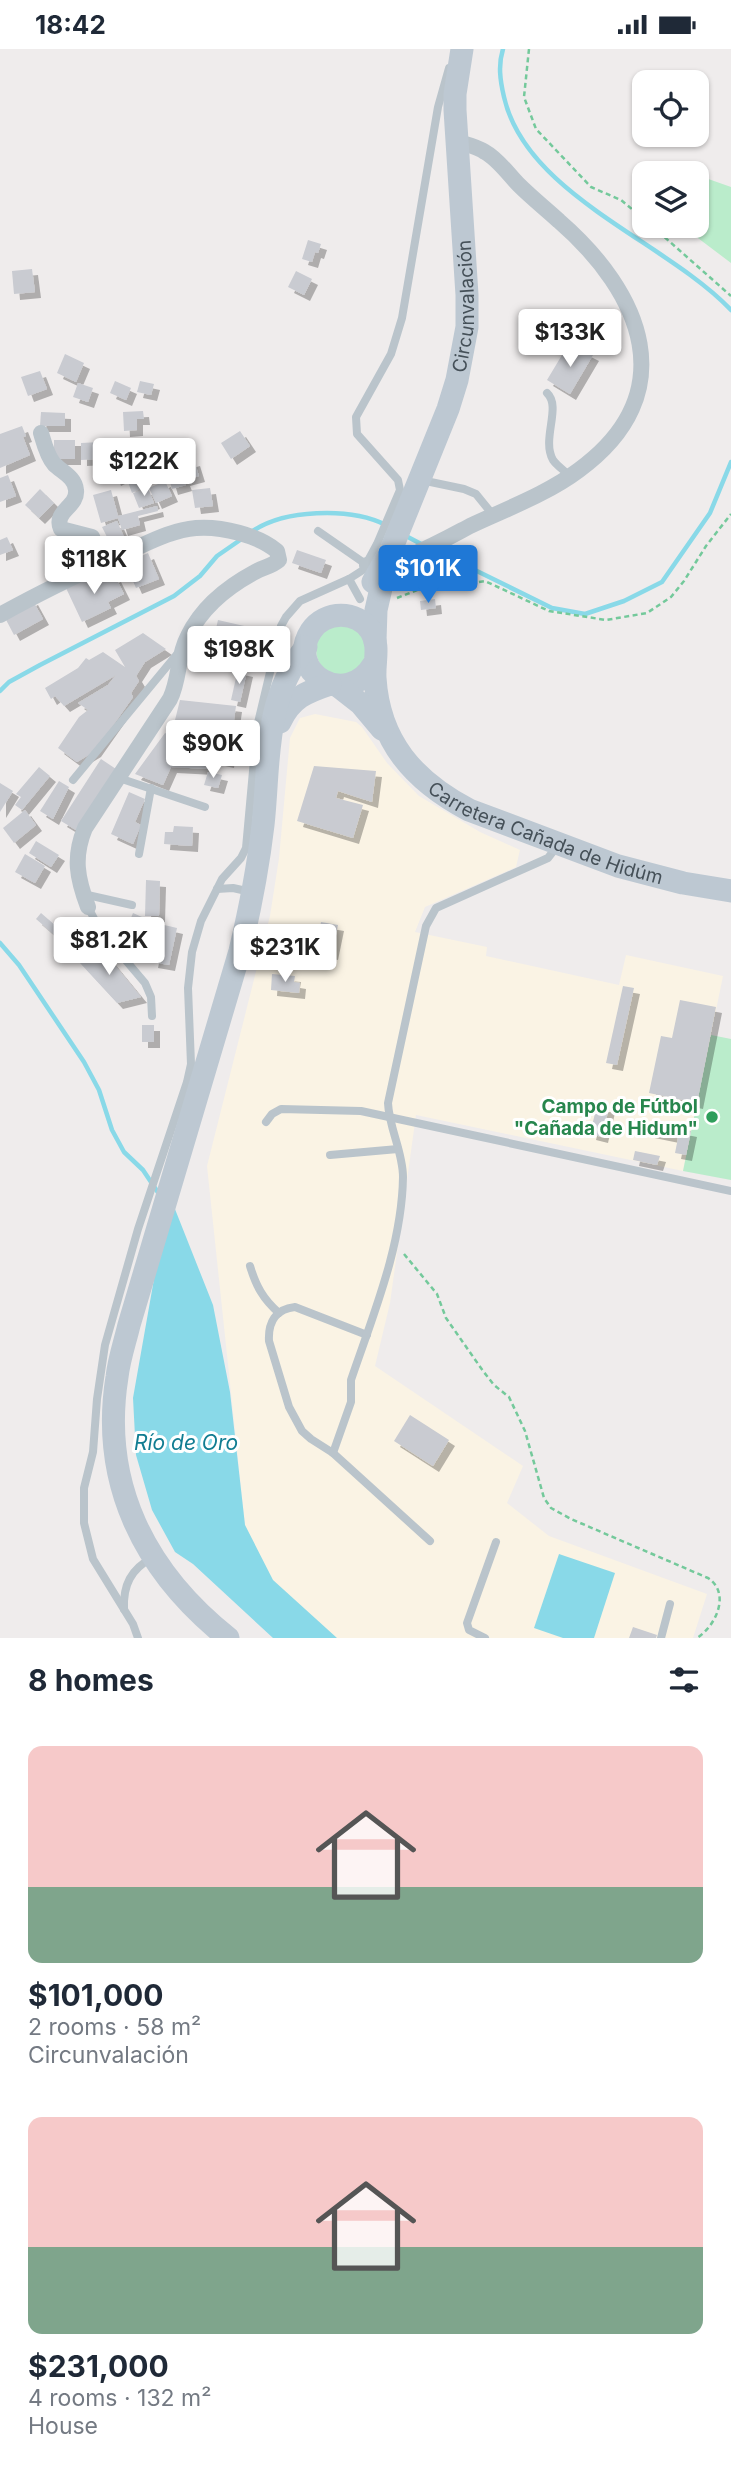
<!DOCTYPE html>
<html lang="en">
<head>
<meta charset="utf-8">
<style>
	body { margin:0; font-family:Inter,sans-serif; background:#f6f6f7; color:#1f2937; height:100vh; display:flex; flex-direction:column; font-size:26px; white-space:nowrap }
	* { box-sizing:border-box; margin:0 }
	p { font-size:23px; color:#747a83 }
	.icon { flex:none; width:38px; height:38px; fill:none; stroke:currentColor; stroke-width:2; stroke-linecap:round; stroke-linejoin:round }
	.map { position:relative; height:1589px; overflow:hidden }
	.side { display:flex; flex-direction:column; background:#fff; flex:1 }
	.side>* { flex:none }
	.buttons { position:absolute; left:632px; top:21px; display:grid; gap:14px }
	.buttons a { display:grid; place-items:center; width:77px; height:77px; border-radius:14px; background:#fff; box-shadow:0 2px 5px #0004; font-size:35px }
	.price { position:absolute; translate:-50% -60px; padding:0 16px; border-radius:7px; background:#fff; color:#222; font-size:23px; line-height:46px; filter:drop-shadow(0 2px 4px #0008) }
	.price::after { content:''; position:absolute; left:50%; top:42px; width:21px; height:16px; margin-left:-10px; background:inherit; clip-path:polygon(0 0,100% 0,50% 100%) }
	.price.selected { background:#1f78d6; color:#fff }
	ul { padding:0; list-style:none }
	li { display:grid; align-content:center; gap:14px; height:371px; padding:0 28px }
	li span { display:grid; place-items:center; height:217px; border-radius:14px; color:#555 }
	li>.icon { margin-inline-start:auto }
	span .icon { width:126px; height:126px; fill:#fffc; stroke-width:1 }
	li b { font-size:30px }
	h2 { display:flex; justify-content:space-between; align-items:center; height:84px; padding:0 28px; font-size:30px }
	.status { display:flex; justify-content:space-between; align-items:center; height:49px; padding:0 35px; background:#fff; direction:ltr }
	.status svg { height:19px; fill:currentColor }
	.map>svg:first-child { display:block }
	.commercial { fill:#faf3e4 }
	.green { fill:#baeccb }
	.water { fill:#89d9e8 }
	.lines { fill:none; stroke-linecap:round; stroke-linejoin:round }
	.stream { stroke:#89d9e8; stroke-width:4.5 }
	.building { fill:#c9cbd1; filter:url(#shadow) }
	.path { stroke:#74c99b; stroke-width:2.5; stroke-dasharray:5 3.5; stroke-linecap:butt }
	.lane { stroke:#bac4cb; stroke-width:8 }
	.street { stroke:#bac4cb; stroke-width:16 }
	.secondary { stroke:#bdc8d2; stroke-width:23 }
	.secondary-bridge { stroke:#bdc8d2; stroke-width:23 }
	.leisure-dot { fill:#2e9e5b; stroke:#fff; stroke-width:2.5 }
	.labels { text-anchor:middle; stroke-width:6; stroke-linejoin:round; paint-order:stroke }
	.street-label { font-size:19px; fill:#455058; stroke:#fff }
	.leisure-label { font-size:19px; font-weight:bold; fill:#27864d; stroke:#fff; text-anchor:end }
	.water-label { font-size:21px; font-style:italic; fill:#117d92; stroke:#fff }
</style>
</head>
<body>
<div class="status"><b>18:42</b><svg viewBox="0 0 49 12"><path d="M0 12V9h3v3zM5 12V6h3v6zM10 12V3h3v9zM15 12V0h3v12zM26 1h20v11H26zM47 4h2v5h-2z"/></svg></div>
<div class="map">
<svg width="731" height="1589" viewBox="0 0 731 1589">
	<defs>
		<filter id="shadow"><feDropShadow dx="6" dy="6" stdDeviation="0" flood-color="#0004"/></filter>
	</defs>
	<rect width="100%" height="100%" fill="#efecec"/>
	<path class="commercial" d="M315,665L356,673L362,678L387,714L419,747L480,783L520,801L516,818L425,858L415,883L487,898L486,907L619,936L626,906L723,927L683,1122L416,1066L390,1254L375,1317L523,1417L507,1454L549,1487L707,1545L693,1589H336L289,1549L268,1526L245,1476L207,1117L270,867L279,809L290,689L300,669Z"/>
	<g class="green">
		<path d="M697,126L731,138V214L682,177H696Z"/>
		<circle cx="341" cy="601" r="25"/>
		<path d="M711,986L731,990V1131L683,1122Z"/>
	</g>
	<g class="water">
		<path d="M169,1145L213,1256L230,1343L245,1476L273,1531L337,1589H273L193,1515L175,1503L152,1461L136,1406L133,1349Z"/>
		<path d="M559,1505L615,1524L594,1589H563L534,1579Z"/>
	</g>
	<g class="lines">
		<g class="stream">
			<path d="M503,0C498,16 500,31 504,48C526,146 667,193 731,261"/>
			<path d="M250,484C282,460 350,458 386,476"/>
			<path d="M406,487L423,496"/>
			<path d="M434,501L552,559L585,565L624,552L662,533L710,464L731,413"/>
			<path d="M0,642L9,633L40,616L174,547L200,527L217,507L243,489"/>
			<path d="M0,894L19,916L84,1013L99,1041L112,1081L124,1103L143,1121L159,1145"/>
		</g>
	</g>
	<g class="building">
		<path d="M308,191L321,195L318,204L315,203L312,213L302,210Z"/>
		<path d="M32,220L35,243L14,245L12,222Z"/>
		<path d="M296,222L312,230L304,246L288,238Z"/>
		<path d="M568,296L583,305L585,302L593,306L570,345L547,331Z"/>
		<path d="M65,305L84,314L76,333L57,324Z"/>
		<path d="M40,322L47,340L28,347L21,328Z"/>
		<path d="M115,332L131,339L126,351L110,344Z"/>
		<path d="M140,332L154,335L151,346L137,343Z"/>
		<path d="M78,334L93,339L88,353L73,348Z"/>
		<path d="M143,362L144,370H137V381L124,382L123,363Z"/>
		<path d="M41,363L65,364V377H40Z"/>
		<path d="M22,377L26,387L23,388L30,406L0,419V385Z"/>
		<path d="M240,382L250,397L231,410L221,394Z"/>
		<rect x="54" y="391" width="21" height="19"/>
		<path d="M100,393V410L81,411V394Z"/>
		<path d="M162,395L164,412L127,416L125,399Z"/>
		<path d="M116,408L123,427L115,431L108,411Z"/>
		<path d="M194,411L199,427L184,431L186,436L172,440L166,419Z"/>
		<path d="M8,426L16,447L0,453V429Z"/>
		<path d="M139,429L143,439L132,444L128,433Z"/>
		<path d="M165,432L172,447L156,454L149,439Z"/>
		<path d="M148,439L154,454L139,459L133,444Z"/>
		<path d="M210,439L213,457L195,459L192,441Z"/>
		<path d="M40,440L54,454L39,469L25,456Z"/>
		<path d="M111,441L118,467L157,457L158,462L138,467L140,476L122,481L118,469L101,474L93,446Z"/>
		<path d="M117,472L124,488L110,494L102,478Z"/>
		<path d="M7,488L13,501L0,506V491Z"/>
		<path d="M297,501L326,511L321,524L292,514Z"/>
		<path d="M148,504L159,530L136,539L125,514Z"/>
		<path d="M97,524L102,533L115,527L124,545L108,553L111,559L82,573L66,539Z"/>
		<path d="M32,550L43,570L14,586L3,565Z"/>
		<path d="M435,550L436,559L421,561L420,552Z"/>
		<path d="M218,571L253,579L244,617L209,609Z"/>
		<path d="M143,584L166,600L145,613L136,627L139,632L131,644L133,648L95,702L77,713L58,699L79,668L88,661L78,654L108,636L116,626L64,657L55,647L51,650L45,639L78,619L86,609L89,611L103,603L125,618L115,601Z"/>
		<path d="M238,620L247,622L240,653L231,651Z"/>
		<path d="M180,651L236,657L228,713L210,709L208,720L171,718L163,736L135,725L165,684L171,687Z"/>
		<path d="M101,710L116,720L76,781L61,772Z"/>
		<path d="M314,717L376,722L372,753L338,742L336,749L363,756L353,789L297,772Z"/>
		<path d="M39,718L50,727L22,761L15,756L21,748L16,745Z"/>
		<path d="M208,723L222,726L218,739L204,736Z"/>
		<path d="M59,732L69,738L53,770L40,762Z"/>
		<path d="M0,734L13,742L0,763Z"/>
		<path d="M129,743L145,750L135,773L141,776L133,795L111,785Z"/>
		<path d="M25,761L36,776L14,794L3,779Z"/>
		<path d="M174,777L193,778L192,797L164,795L165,783H173Z"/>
		<path d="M36,792L59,806L51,818L29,804Z"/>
		<path d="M25,805L45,817L35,834L15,823Z"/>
		<path d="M146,831L160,832L159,867H145Z"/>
		<path d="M41,864L63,883L58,889L36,870Z"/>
		<path d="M133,864L142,868L130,897L121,893Z"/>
		<path d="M321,873L338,876L332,905L315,902Z"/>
		<path d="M160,875L177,879L169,916L152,913Z"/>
		<path d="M99,897L141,948L117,954L80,914Z"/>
		<path d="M272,925L295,927L294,933L300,934L299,944L271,941Z"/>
		<path d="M623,937L634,939L617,1016L606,1014Z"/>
		<path d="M680,951L716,958L697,1054L649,1044L661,987L672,989Z"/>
		<rect x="142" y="976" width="12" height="17"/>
		<path d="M597,1056L609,1058L602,1088L590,1085Z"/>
		<path d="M631,1070L691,1082L686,1106L675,1104L678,1089L629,1079Z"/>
		<path d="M635,1102L660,1107L657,1116L633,1111Z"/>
		<path d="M410,1366L449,1391L433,1417L394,1392Z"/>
		<path d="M633,1578L657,1586L656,1589H629Z"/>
	</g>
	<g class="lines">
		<g class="path">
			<path d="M529,0L524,48L536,80L591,138L621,151L644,170"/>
			<path d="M652,177L731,247"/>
			<path d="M397,549L435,534L466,535L485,532L549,562L606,571L647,564L671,548L684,532L706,497L731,465"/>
			<path d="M404,1205L437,1245L446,1269L483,1322L494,1336L509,1348L525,1382L544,1449L551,1459L571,1470L708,1529C731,1544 716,1577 697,1589"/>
		</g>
		<g class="lane">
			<path d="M547,344C562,358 541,390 553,411C557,417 565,422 570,427"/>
			<path d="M421,431L464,440L476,445L493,466"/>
			<path d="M318,482L367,516"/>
			<path d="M349,530L360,550"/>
			<path d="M119,729L205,758"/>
			<path d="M73,731L178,604"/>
			<path d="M139,805L151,739"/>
			<path d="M217,840L233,839L251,843"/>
			<path d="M83,845L132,856"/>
			<path d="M88,858L100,881L145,934L151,948L152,967"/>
			<path d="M266,1073L272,1065L281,1060L361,1062L731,1142"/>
			<path d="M330,1106L398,1100"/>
			<path d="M250,1217C256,1237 263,1250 279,1264"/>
			<path d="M367,1286L295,1258C275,1260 268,1274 269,1292L289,1358L302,1382L311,1390L333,1404L430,1492"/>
			<path d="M333,1404L351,1353V1331C373,1266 402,1197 403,1128C403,1103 389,1079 388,1054L426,877L436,859L548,809L558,796"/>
			<path d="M124,1560C123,1536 131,1520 152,1509"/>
			<path d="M138,1589L133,1575L93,1510L84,1474V1439L93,1403L97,1350L105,1296L138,1180L187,1033L191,1015L188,939L192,903L201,872L222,830L241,809L246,799L257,678L281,577L286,568L300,552L349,530L363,521L377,495L400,441L398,431L357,385L356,368L391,305L402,269L438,58L449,19"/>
			<path d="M485,1589L469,1581L467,1574L496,1493"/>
			<path d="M661,1589L670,1555"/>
		</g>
		<g class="street">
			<path d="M41,384C44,394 47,407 54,415C62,423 75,428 76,441C78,458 53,462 61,480L92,488L95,495L97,517"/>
			<path d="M367,516C388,523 449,488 470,477C506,460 547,445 579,421C684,344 642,244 559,172C546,160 532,149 519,136C509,126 498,110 485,103C476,97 465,95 455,92"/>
			<path d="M0,566C41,543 83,523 125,504C148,494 171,481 196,479C221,477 258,486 277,502L279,511C271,518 263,518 255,523C227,538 202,558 188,587C177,607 180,630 170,650L85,779C73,808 77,829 88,858"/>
		</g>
		<g class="secondary">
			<path id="s1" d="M391,501L448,360L457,331L467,278V246L455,61V45L462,0"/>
			<path d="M375,592L376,561L382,535"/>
			<path id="s2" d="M374,615C346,662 285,622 311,582C325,561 357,561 371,582C380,597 374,612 375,629C379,693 414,732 469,761L618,817L683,834L731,842"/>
			<path d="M338,637L361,655L382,680"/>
			<path d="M280,673C291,649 306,643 330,635"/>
			<path d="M228,1589C145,1523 100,1435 117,1328C119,1310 125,1293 129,1276L240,902C250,860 258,819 263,776C270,712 263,652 306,598"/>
		</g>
		<path class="secondary-bridge" d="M373,533L391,501"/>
	</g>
	<circle class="leisure-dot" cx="712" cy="1068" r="7"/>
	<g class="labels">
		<g class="street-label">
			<text dy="7" stroke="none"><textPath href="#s1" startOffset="257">Circunvalación</textPath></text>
			<text dy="7" stroke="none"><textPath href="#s2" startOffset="486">Carretera Cañada de Hidúm</textPath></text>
		</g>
		<g class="leisure-label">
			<text x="698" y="1064">Campo de Fútbol<tspan x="698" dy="22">"Cañada de Hidum"</tspan></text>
		</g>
		<g class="water-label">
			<text x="186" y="1401">Río de Oro</text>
		</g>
	</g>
</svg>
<div class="buttons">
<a><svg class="icon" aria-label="locate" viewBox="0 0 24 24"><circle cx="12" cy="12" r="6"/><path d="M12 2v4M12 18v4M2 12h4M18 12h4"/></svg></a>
<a><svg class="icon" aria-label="layers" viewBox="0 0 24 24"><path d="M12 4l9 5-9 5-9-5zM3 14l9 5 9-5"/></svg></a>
</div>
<b class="price" style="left:570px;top:320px">$133K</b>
<b class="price" style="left:144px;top:449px">$122K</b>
<b class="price" style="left:94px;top:547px">$118K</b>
<b class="price selected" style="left:428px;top:556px">$101K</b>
<b class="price" style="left:239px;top:637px">$198K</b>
<b class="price" style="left:213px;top:731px">$90K</b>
<b class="price" style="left:109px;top:928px">$81.2K</b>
<b class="price" style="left:285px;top:935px">$231K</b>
</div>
<section class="side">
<h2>8 homes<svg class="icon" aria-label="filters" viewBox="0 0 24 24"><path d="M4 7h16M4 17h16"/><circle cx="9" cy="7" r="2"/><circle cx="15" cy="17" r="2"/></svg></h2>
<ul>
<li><span style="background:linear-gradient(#f6c9c9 65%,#7fa58c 0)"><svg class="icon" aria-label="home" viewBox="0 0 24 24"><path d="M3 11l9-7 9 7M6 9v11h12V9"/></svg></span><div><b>$101,000</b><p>2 rooms · 58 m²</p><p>Circunvalación</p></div></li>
<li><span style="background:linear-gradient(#f6c9c9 60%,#7fa58c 0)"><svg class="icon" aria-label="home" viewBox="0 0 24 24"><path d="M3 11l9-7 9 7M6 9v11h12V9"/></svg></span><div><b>$231,000</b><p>4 rooms · 132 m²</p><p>House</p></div></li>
</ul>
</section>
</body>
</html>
